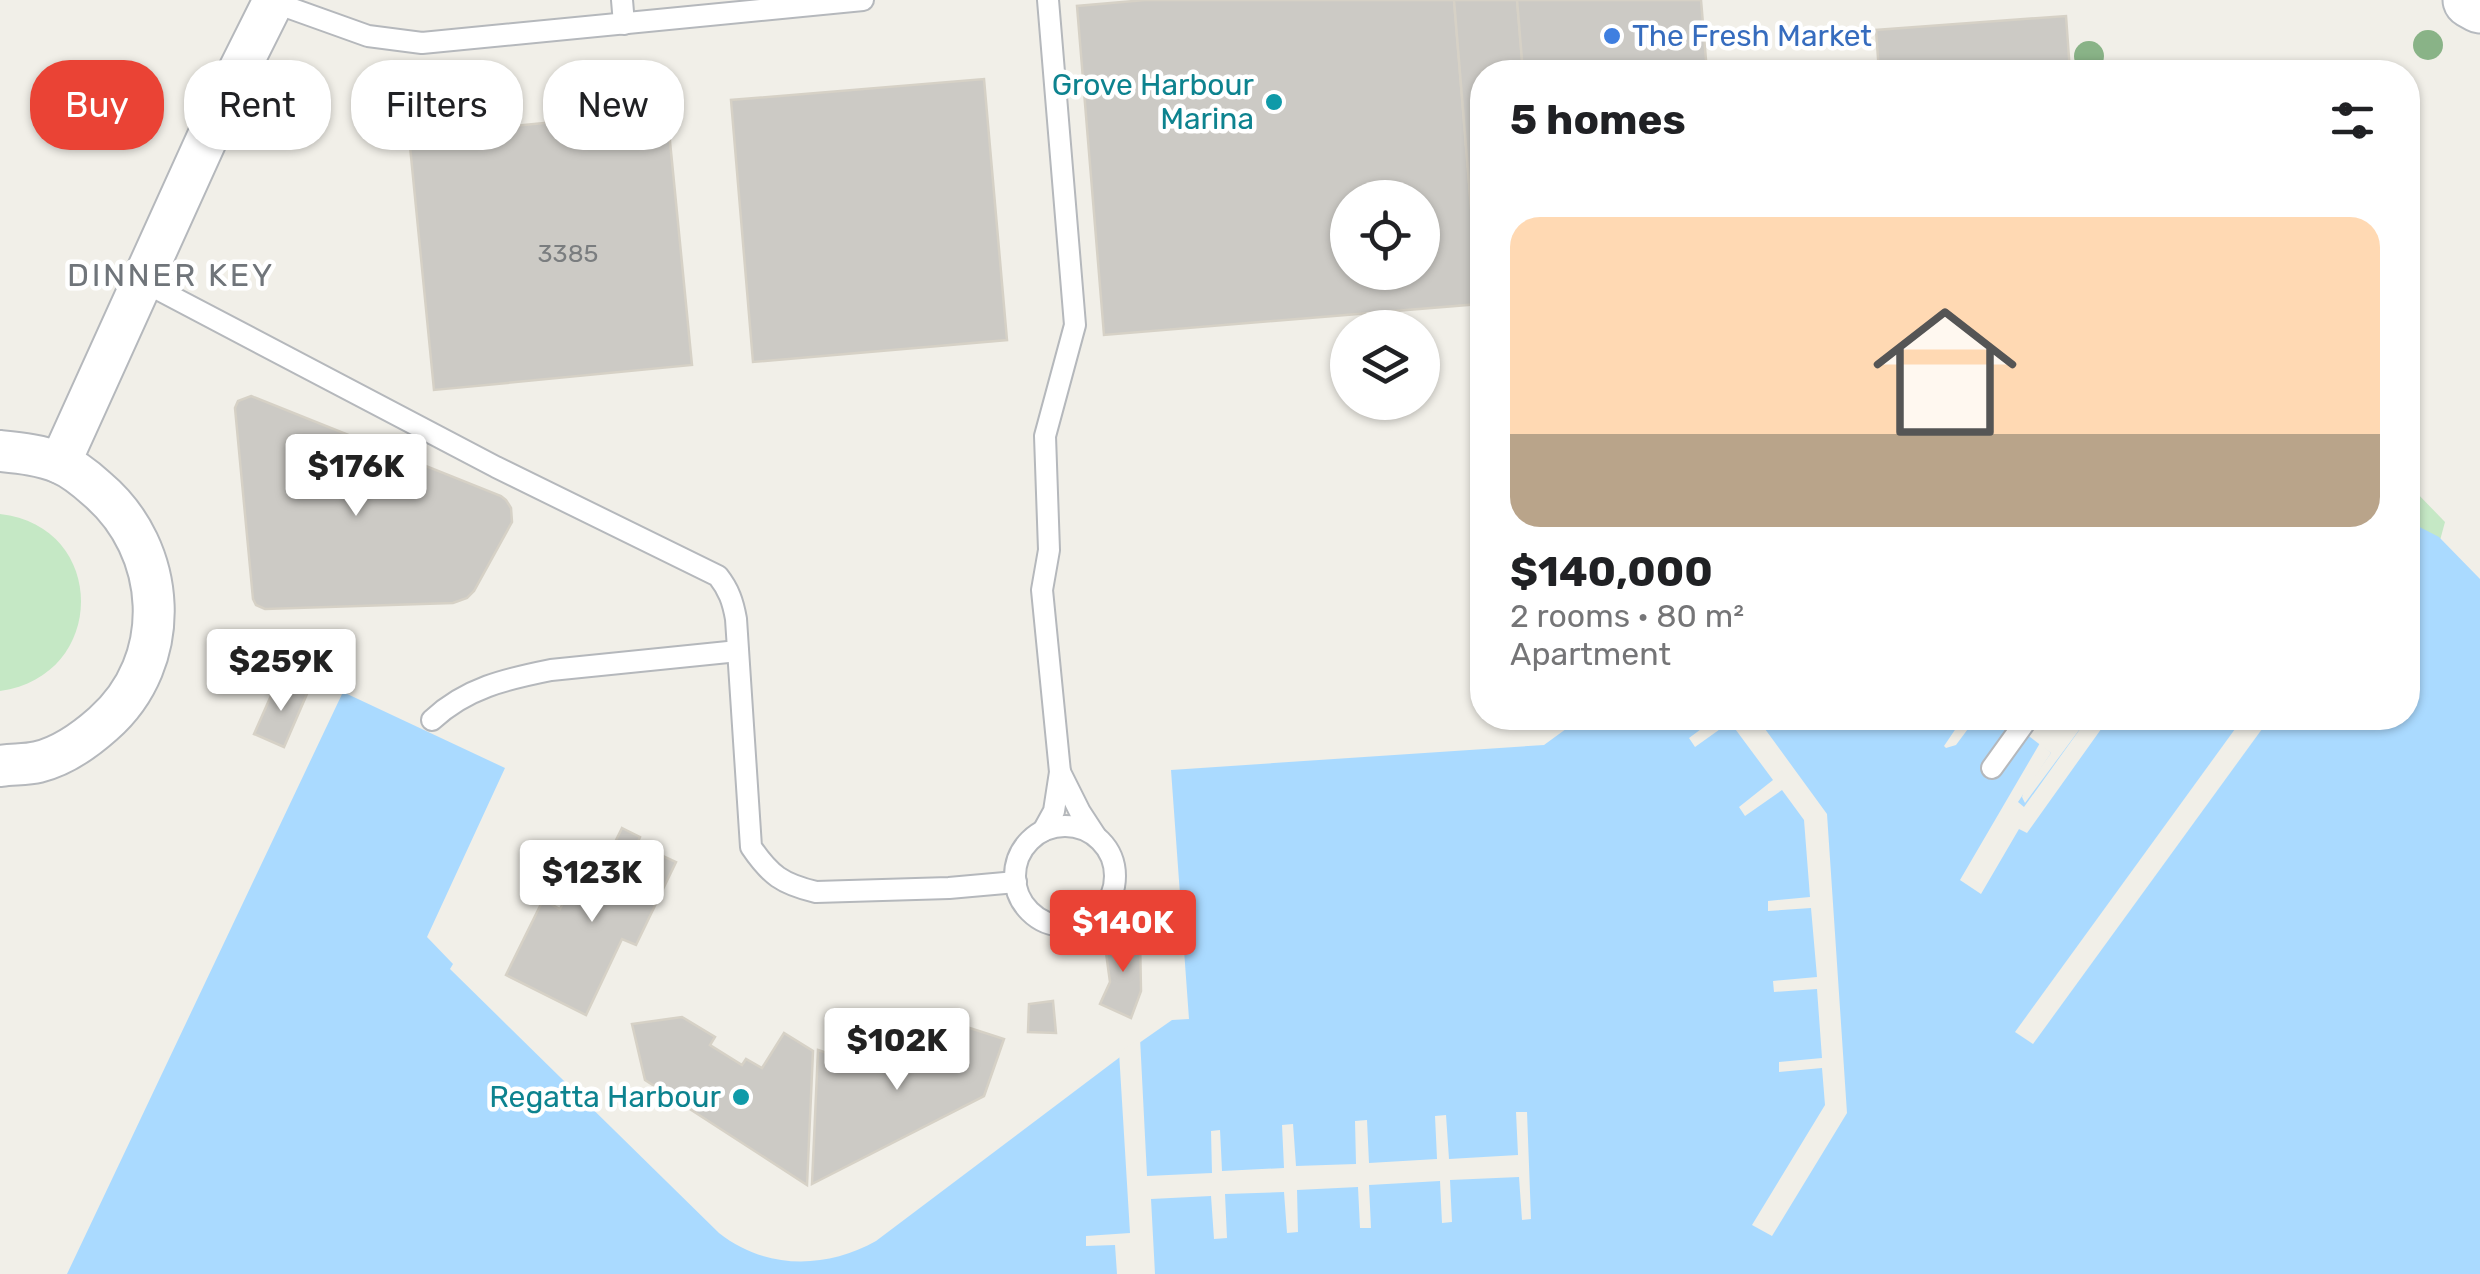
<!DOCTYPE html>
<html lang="en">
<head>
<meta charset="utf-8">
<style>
	body { margin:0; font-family:Rubik,sans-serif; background:#f6f6f6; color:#202124; height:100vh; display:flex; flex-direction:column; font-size:38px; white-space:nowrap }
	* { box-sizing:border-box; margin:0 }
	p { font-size:32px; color:#757577 }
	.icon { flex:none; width:55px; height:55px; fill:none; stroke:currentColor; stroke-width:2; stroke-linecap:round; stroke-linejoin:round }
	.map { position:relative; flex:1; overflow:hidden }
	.drawer { position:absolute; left:1470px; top:60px; width:950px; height:670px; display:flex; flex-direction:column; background:#fff; border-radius:40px; box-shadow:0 2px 8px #0004 }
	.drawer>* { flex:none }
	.guide { position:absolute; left:30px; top:60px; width:950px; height:90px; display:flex; gap:20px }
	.tools { position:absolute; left:1330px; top:180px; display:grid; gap:20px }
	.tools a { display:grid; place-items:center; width:110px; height:110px; border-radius:50%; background:#fff; box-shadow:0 2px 8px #0004; font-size:50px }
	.price { position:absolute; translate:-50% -85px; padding:0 22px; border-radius:10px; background:#fff; color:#222; font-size:32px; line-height:65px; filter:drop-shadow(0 2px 5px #0008) }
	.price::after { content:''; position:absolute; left:50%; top:60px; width:30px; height:22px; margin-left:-15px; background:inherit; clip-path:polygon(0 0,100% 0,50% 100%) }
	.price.active { background:#ea4335; color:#fff }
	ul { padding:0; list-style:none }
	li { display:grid; align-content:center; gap:20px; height:530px; padding:0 40px }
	li span { display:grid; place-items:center; height:310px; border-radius:30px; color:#555 }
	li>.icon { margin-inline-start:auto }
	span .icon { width:180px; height:180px; fill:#fffc; stroke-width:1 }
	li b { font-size:42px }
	h2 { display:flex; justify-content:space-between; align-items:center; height:120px; padding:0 40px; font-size:42px }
	.chip { padding:0 35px; border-radius:40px; background:#fff; box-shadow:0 2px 8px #0004; font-size:35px; line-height:90px }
	.chip.active { background:#ea4335; color:#fff }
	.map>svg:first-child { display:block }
	.green { fill:#c5e8c5 }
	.water { fill:#aadaff }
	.pier { fill:#f1efe8 }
	.building { fill:#cccac5; stroke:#d6d1c6; stroke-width:2.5; fill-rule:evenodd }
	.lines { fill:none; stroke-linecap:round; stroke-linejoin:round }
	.service-casing { stroke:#b5b8bc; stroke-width:24 }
	.minor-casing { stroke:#b5b8bc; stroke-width:44 }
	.secondary-casing { stroke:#b6babf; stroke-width:59 }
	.service { stroke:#fff; stroke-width:20 }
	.minor { stroke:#fff; stroke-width:40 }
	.secondary { stroke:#fff; stroke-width:55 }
	.tree { fill:#89b387 }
	.shop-dot { fill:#3f7fe0; stroke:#fff; stroke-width:4 }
	.culture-dot { fill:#0f9aa8; stroke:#fff; stroke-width:4 }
	.labels { text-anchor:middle; stroke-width:9; stroke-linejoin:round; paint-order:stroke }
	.number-label { font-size:25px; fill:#7a7d7f }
	.shop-label { font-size:30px; fill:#366cbe; stroke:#fff; text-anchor:start }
	.culture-label { font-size:30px; fill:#0d838f; stroke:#fff; text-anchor:end }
	.neighbourhood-label { font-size:32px; letter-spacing:2.5px; fill:#70757a; stroke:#fff }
</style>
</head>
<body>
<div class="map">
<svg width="2480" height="1274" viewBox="0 0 2480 1274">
	<rect width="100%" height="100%" fill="#f1efe8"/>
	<g class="green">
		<path d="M2408,488H2412L2445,522L2436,555L2408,561Z"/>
		<path d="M0,514C108,526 108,676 0,691Z"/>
	</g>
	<path class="water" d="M2408,521L2439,537L2480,579V1274H67L343,692L505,768L427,937L453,964L450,969L719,1233C766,1270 826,1269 876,1241L1132,1048L1172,1020L1189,1019L1171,770L1544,745L1581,718H1963L1944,746L1946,748L1956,745L1976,718H2005L2051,753L2024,791L2022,797L2025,803L2088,718H2408Z"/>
	<g class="pier">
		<path d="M1716,718H1757L1827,814L1847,1113L1772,1236L1752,1225L1825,1105L1822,1068L1779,1072V1062L1822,1058L1817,989L1774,992L1773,981L1817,977L1811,908L1768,911V901L1810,897L1804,820L1782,790L1745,816L1739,807L1773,780L1730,722L1695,747L1689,738Z"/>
		<path d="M2088,718H2109L2027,833L2019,829L1981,894L1960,880L2040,743L2051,753L2018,802L2024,807Z"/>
		<path d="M2243,718H2270L2033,1044L2015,1032Z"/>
		<path d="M1140,1038L1147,1176L1212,1173L1211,1131L1220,1130L1222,1171L1284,1168L1282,1125L1293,1124L1296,1166L1356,1164L1355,1121L1367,1120L1369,1163L1437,1159L1435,1116L1446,1115L1449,1159L1518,1155L1516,1112H1527L1531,1219L1522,1220L1519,1177L1450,1180L1452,1222L1442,1223L1440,1181L1369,1185L1371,1228H1360L1358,1187L1297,1190L1298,1232L1287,1233L1284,1192L1225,1194L1227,1238L1214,1239L1211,1196L1151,1199L1155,1274H1117L1115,1245L1086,1246V1236L1130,1233L1119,1052Z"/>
	</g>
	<g class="building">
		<path d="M1145,0H1454L1479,304L1104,335L1077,6ZM1348,198H1422V272H1348Z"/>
		<path d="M1454,0H1517L1523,72H1482V304H1479Z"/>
		<path d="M1517,0H1701L1707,72H1523Z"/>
		<path d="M2066,16L2070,72H1879L1876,30Z"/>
		<path d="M984,79L1007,340L753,362L731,100Z"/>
		<path d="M667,111L692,365L434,390L409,136Z"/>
		<path d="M251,396L501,496L506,500L511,508L512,522L474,591L467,598L453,603L265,609L256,605L253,599L235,408L238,401Z"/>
		<path d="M277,682L307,694L284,747L254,734Z"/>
		<path d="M622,828L640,837L637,844L676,862L636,945L622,939L586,1015L506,975L543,900L560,909L578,873L596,881Z"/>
		<path d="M1140,937L1141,991L1131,1018L1100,1004L1110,982L1104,938Z"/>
		<path d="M1053,1001L1056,1033L1028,1032L1029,1004Z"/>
		<path d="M682,1017L715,1037L710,1045L742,1065L746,1059L762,1068L784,1033L813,1051L807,1185L645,1080L632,1024Z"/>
		<path d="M948,1021L1004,1039L984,1096L812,1184L818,1050L863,1065Z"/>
	</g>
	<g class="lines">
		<defs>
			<g id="service">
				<path d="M622,0L624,24"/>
				<path d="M273,2L368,36L422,43L863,0"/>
				<path d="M142,281L496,467L718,576C729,590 733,602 736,619L751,847C770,875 782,884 816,892L949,888L1016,882"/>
				<path d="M432,720C466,688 506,679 551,670L738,651"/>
				<path d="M1992,768L2028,718"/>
				<path d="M1060,772L1080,812L1095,835"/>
				<circle cx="1065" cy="876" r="50"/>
				<path d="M1043,831L1054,811L1060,772L1042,590L1049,550L1045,436L1075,325L1048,0"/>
			</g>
			<g id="minor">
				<path d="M0,451C20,453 41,455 60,463C74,469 86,479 97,489C168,549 175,661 103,724C85,740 63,756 38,762C26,765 12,764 0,766"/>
				<path d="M60,463L228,92L274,0"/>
			</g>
			<path id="secondary" d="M2471,0L2480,5"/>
		</defs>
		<use href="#service" class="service-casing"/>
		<use href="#minor" class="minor-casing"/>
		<use href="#secondary" class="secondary-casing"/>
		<use href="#service" class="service"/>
		<use href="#minor" class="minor"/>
		<use href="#secondary" class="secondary"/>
	</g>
	<g class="tree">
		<circle cx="2428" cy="45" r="15"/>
		<circle cx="2089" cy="56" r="15"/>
	</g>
	<circle class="shop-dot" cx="1612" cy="36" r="10"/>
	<g class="culture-dot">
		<circle cx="1274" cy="102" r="10"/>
		<circle cx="741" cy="1097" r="10"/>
	</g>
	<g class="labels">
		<g class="number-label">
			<text x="568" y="262">3385</text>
		</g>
		<g class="shop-label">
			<text x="1632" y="46">The Fresh Market</text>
		</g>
		<g class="culture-label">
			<text x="1254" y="95">Grove Harbour<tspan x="1254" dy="34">Marina</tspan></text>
			<text x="721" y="1107">Regatta Harbour</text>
		</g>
		<g class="neighbourhood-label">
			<text x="171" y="286">DINNER KEY</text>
		</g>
	</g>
</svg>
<div class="tools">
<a><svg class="icon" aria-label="locate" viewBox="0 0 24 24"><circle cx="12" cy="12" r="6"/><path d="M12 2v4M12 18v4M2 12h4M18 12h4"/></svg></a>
<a><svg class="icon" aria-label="layers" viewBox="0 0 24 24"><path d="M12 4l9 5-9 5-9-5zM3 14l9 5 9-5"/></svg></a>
</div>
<b class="price" style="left:356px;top:519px">$176K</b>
<b class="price" style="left:281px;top:714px">$259K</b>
<b class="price" style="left:592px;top:925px">$123K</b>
<b class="price active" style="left:1123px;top:975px">$140K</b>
<b class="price" style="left:897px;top:1093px">$102K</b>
<div class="guide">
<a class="chip active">Buy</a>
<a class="chip">Rent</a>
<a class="chip">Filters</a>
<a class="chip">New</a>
</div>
<section class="drawer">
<h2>5 homes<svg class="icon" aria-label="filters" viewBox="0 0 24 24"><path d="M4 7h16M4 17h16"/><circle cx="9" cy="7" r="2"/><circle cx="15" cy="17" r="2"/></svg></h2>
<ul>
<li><span style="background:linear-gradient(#ffd9b3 70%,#b9a48a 0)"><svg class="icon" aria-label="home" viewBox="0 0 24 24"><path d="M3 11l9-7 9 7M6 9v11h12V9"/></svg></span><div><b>$140,000</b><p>2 rooms · 80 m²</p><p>Apartment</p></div></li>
</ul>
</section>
</div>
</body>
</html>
